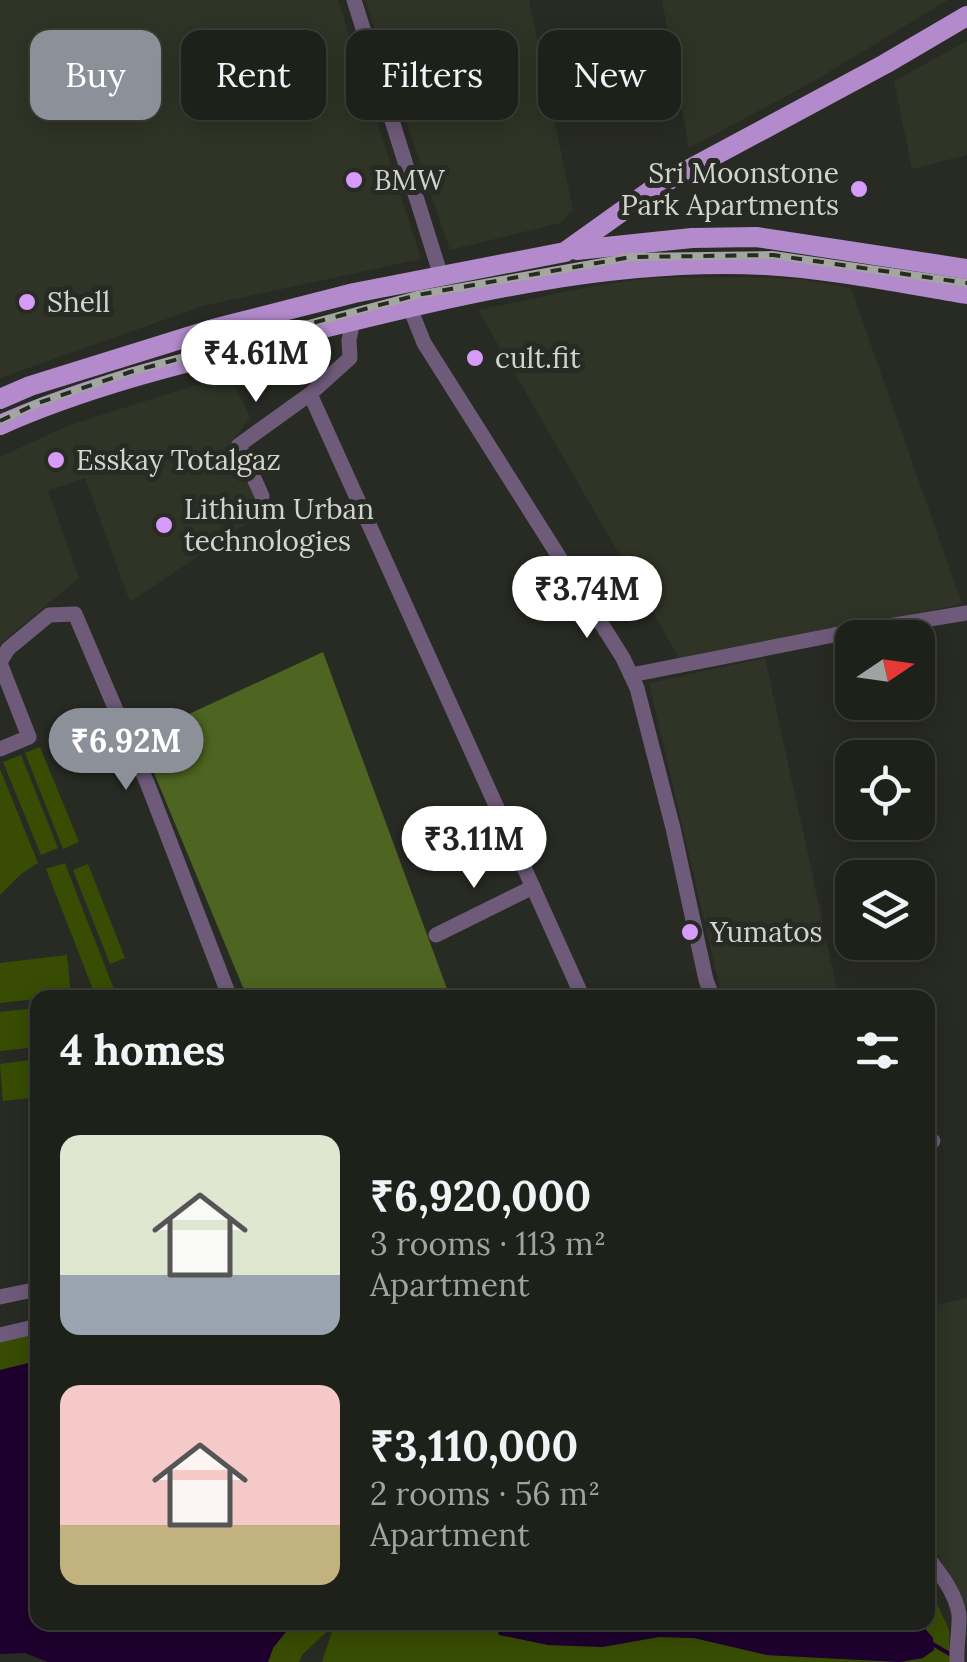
<!DOCTYPE html>
<html lang="en">
<head>
<meta charset="utf-8">
<style>
	body { margin:0; font-family:Lora,serif; background:#2b2d27; color:#f1f3f6; height:100vh; display:flex; flex-direction:column; font-size:38px; white-space:nowrap }
	* { box-sizing:border-box; margin:0 }
	p { font-size:32px; color:#a1a3a2 }
	.icon { flex:none; width:55px; height:55px; fill:none; stroke:currentColor; stroke-width:2; stroke-linecap:round; stroke-linejoin:round }
	.map { position:relative; flex:1; overflow:hidden }
	.sheet { position:absolute; left:30px; top:990px; width:905px; height:640px; display:flex; flex-direction:column; background:#1e201a; border-radius:20px; box-shadow:0 5px 25px #0003,0 0 0 2px #3c3e39 }
	.sheet>* { flex:none }
	.top-card { position:absolute; left:30px; top:30px; width:908px; height:90px; display:flex; gap:20px }
	.needle { width:65px; rotate:77deg }
	.buttons { position:absolute; left:835px; top:620px; display:grid; gap:20px }
	.buttons a { display:grid; place-items:center; width:100px; height:100px; border-radius:20px; background:#1e201a; box-shadow:0 5px 25px #0003,0 0 0 2px #3c3e39; font-size:50px }
	.price { position:absolute; translate:-50% -85px; padding:0 22px; border-radius:35px; background:#fff; color:#222; font-size:32px; line-height:65px; filter:drop-shadow(0 2px 5px #0008) }
	.price::after { content:''; position:absolute; left:50%; top:60px; width:30px; height:22px; margin-left:-15px; background:inherit; clip-path:polygon(0 0,100% 0,50% 100%) }
	.price.selected { background:#8c9099; color:#fff }
	ul { padding:0; list-style:none }
	li { display:flex; align-items:center; gap:30px; height:250px; padding:0 30px }
	li span { display:grid; place-items:center; flex:none; width:280px; height:200px; border-radius:20px; color:#555 }
	li>.icon { margin-inline-start:auto }
	span .icon { width:120px; height:120px; fill:#fffc; stroke-width:1 }
	li b { font-size:42px }
	h2 { display:flex; justify-content:space-between; align-items:center; height:120px; padding:0 30px; font-size:42px }
	.tag { padding:0 35px; border-radius:20px; background:#1e201a; box-shadow:0 5px 25px #0003,0 0 0 2px #3c3e39; font-size:35px; line-height:90px }
	.tag.selected { background:#8c9099; color:#fff }
	.map>svg:first-child { display:block }
	.built { fill:#2f3426 }
	.green { fill:#384d03 }
	.forest { fill:#4e6421 }
	.water { fill:#1e002e }
	.lines { fill:none; stroke-linecap:round; stroke-linejoin:round }
	.stream { stroke:#1e002e; stroke-width:4 }
	.minor { stroke:#6e5b7a; stroke-width:15 }
	.major { stroke:#b38bcc; stroke-width:20 }
	.rail-casing { stroke:#a4a7a1; stroke-width:8 }
	.rail { stroke:#282b23; stroke-width:4; stroke-dasharray:11; stroke-linecap:butt }
	.poi-dot { fill:#d69bf9; stroke:#282b23; stroke-width:4 }
	.labels { text-anchor:middle; stroke-width:10; stroke-linejoin:round; paint-order:stroke }
	.poi-label { font-size:28px; fill:#d2d4cf; stroke:#282b23; text-anchor:start }
</style>
</head>
<body>
<div class="map">
<svg width="967" height="1662" viewBox="0 0 967 1662">
	<rect width="100%" height="100%" fill="#282b23"/>
	<g class="built">
		<path d="M0,0H338L421,259L203,306L0,378Z"/>
		<path d="M365,0H529L573,210L560,223L450,250Z"/>
		<path d="M662,0H948L809,84L689,148Z"/>
		<path d="M967,41V155L912,169L894,81Z"/>
		<path d="M744,277L798,279L851,288L962,604L681,661L478,310L599,285L652,278Z"/>
		<path d="M230,374L250,418L234,438L263,512L130,602L85,478L48,491L79,578L0,644V457L67,426Z"/>
		<path d="M765,658L839,997H722L649,683Z"/>
		<path d="M967,1298V1611L928,1536V1307Z"/>
	</g>
	<g class="green">
		<path d="M40,747L79,842L63,849L25,753Z"/>
		<path d="M21,755L58,848L41,855L3,762Z"/>
		<path d="M0,769L38,863L21,874L0,895Z"/>
		<path d="M65,863L67,869L117,997H96L46,869Z"/>
		<path d="M88,864L125,958L110,964L73,870Z"/>
		<path d="M67,955L71,995L0,1003V963Z"/>
		<path d="M37,1008V1047L0,1051V1012Z"/>
		<path d="M37,1059V1097L3,1101L0,1064Z"/>
		<path d="M37,1334V1361L0,1370V1342Z"/>
		<path d="M928,1584L949,1630L950,1662H322L334,1625L303,1654L299,1662H268L273,1648L293,1622L495,1623L602,1647L659,1637L694,1638L767,1655L900,1662L923,1658L933,1638L920,1623L928,1622Z"/>
	</g>
	<path class="forest" d="M323,652L450,997H247L139,737Z"/>
	<g class="water">
		<path d="M37,1361L38,1622L293,1623L273,1648L268,1662H48L25,1653L0,1654V1370Z"/>
		<path d="M495,1623H920L933,1638L934,1650L923,1658L900,1662L767,1655L694,1638L659,1637L602,1647L548,1645L499,1635Z"/>
	</g>
	<g class="lines">
		<path class="stream" d="M931,1643L953,1656"/>
		<g class="minor">
			<path d="M354,0L441,276"/>
			<path d="M410,308L424,343L623,658L637,688L673,828L706,980L713,998"/>
			<path d="M310,394L583,998"/>
			<path d="M262,496L239,445L310,394L350,358L349,340L353,321"/>
			<path d="M0,662L8,649L49,615L75,614L148,785L230,998"/>
			<path d="M0,663L29,737L0,749"/>
			<path d="M631,675L834,635L967,613"/>
			<path d="M436,935L533,887"/>
			<path d="M928,1143L933,1141"/>
			<path d="M0,1297L38,1289"/>
			<path d="M0,1335L38,1326"/>
			<path d="M928,1558C941,1575 955,1592 959,1614C960,1626 956,1647 957,1662"/>
		</g>
		<g class="major">
			<path d="M577,250L692,238L756,237L967,269"/>
			<path d="M0,399L30,386L213,329L354,293L565,252L656,187L885,64L967,16"/>
			<path d="M0,425C97,382 200,359 303,333C454,296 609,257 765,265C833,269 900,283 967,294"/>
		</g>
		<defs>
			<path id="rail" d="M0,421L38,403L130,372L417,295L631,257L773,255L967,283"/>
		</defs>
		<use href="#rail" class="rail-casing"/>
		<use href="#rail" class="rail"/>
	</g>
	<g class="poi-dot">
		<circle cx="354" cy="180" r="10"/>
		<circle cx="859" cy="189" r="10"/>
		<circle cx="27" cy="302" r="10"/>
		<circle cx="475" cy="358" r="10"/>
		<circle cx="56" cy="460" r="10"/>
		<circle cx="164" cy="525" r="10"/>
		<circle cx="690" cy="932" r="10"/>
	</g>
	<g class="labels">
		<g class="poi-label">
			<text x="839" y="183" text-anchor="end">Sri Moonstone<tspan x="839" dy="32">Park Apartments</tspan></text>
			<text x="374" y="190">BMW</text>
			<text x="47" y="312">Shell</text>
			<text x="495" y="368">cult.fit</text>
			<text x="76" y="470">Esskay Totalgaz</text>
			<text x="184" y="519">Lithium Urban<tspan x="184" dy="32">technologies</tspan></text>
			<text x="710" y="942">Yumatos</text>
		</g>
	</g>
</svg>
<div class="buttons">
<a><svg class="needle" viewBox="-14 -14 28 28"><path d="M0-13l5 13h-10z" fill="#e53935"/><path d="M0 13l5-13h-10z" fill="#a1a3a2"/></svg></a>
<a><svg class="icon" aria-label="locate" viewBox="0 0 24 24"><circle cx="12" cy="12" r="6"/><path d="M12 2v4M12 18v4M2 12h4M18 12h4"/></svg></a>
<a><svg class="icon" aria-label="layers" viewBox="0 0 24 24"><path d="M12 4l9 5-9 5-9-5zM3 14l9 5 9-5"/></svg></a>
</div>
<b class="price" style="left:256px;top:405px">₹4.61M</b>
<b class="price" style="left:587px;top:641px">₹3.74M</b>
<b class="price selected" style="left:126px;top:793px">₹6.92M</b>
<b class="price" style="left:474px;top:891px">₹3.11M</b>
<div class="top-card">
<a class="tag selected">Buy</a>
<a class="tag">Rent</a>
<a class="tag">Filters</a>
<a class="tag">New</a>
</div>
<section class="sheet">
<h2>4 homes<svg class="icon" aria-label="filters" viewBox="0 0 24 24"><path d="M4 7h16M4 17h16"/><circle cx="9" cy="7" r="2"/><circle cx="15" cy="17" r="2"/></svg></h2>
<ul>
<li><span style="background:linear-gradient(#dfe7d0 70%,#9aa5b1 0)"><svg class="icon" aria-label="home" viewBox="0 0 24 24"><path d="M3 11l9-7 9 7M6 9v11h12V9"/></svg></span><div><b>₹6,920,000</b><p>3 rooms · 113 m²</p><p>Apartment</p></div></li>
<li><span style="background:linear-gradient(#f6c9c9 70%,#c2b280 0)"><svg class="icon" aria-label="home" viewBox="0 0 24 24"><path d="M3 11l9-7 9 7M6 9v11h12V9"/></svg></span><div><b>₹3,110,000</b><p>2 rooms · 56 m²</p><p>Apartment</p></div></li>
</ul>
</section>
</div>
</body>
</html>
